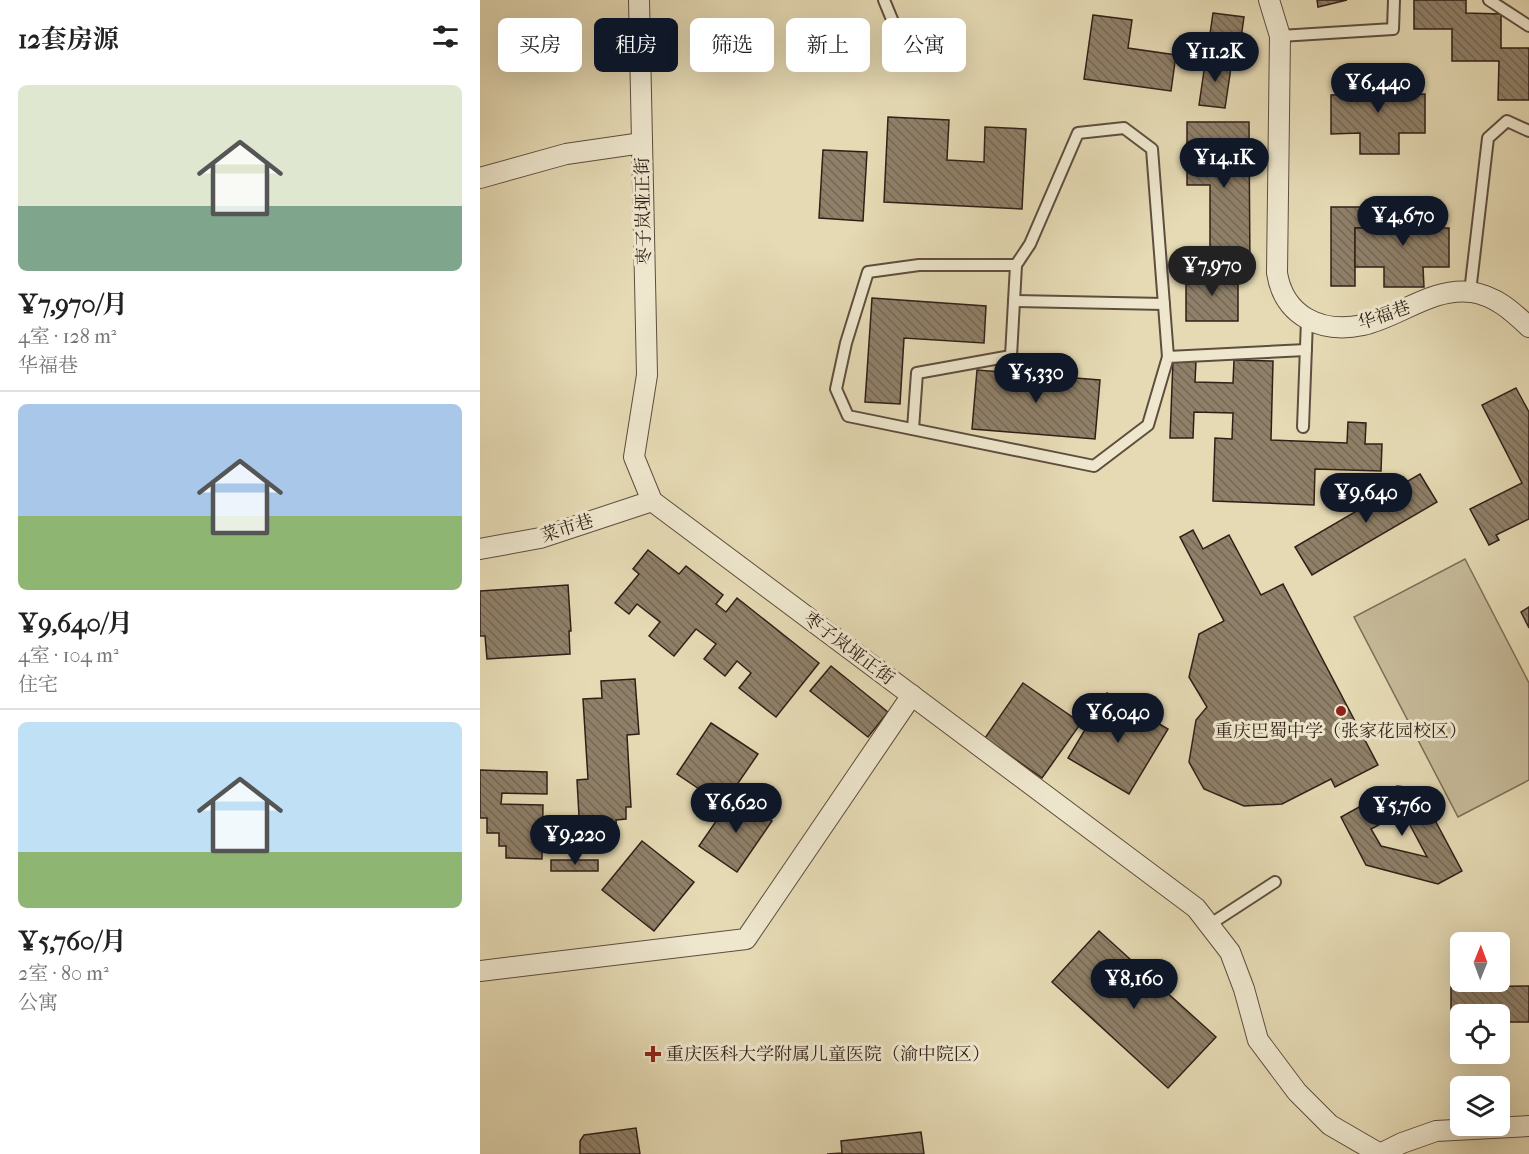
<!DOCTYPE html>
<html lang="zh">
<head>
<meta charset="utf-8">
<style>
	body { margin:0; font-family:"IM FELL French Canon","Noto Serif SC",serif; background:#f2f2f2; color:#222; height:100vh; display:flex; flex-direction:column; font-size:22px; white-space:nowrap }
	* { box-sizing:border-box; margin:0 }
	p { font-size:20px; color:#767676 }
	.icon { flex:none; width:33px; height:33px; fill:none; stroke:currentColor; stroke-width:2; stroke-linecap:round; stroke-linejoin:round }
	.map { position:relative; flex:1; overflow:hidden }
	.drawer { display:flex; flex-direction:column; background:#fff; width:480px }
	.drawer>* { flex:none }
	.top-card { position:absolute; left:18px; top:18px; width:570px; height:54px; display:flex; gap:12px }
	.needle { width:39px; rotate:1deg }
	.fabs { position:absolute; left:970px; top:932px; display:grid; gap:12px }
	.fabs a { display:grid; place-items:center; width:60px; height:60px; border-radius:9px; background:#fff; box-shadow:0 6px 24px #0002; font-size:30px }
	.price { position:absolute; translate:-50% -51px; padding:0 14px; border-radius:21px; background:#111827; color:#fff; font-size:20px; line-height:39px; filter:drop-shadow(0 2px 3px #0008) }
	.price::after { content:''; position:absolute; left:50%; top:36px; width:18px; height:14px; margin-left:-9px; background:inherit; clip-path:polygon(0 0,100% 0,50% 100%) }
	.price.active { background:#222; color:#fff }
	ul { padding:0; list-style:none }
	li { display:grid; align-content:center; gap:12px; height:318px; padding:0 18px }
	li+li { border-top:2px solid #e0e0e0 }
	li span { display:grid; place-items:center; height:186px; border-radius:9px; color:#555 }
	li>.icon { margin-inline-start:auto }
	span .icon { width:108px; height:108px; fill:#fffc; stroke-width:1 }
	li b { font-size:26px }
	h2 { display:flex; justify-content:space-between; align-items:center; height:72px; padding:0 18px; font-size:26px }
	.chip { padding:0 21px; border-radius:9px; background:#fff; box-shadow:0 6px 24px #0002; font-size:21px; line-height:54px }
	.chip.active { background:#111827; color:#fff }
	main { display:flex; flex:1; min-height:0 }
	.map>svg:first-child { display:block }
	.pitch { fill:#c6ba99; stroke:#7c6c58; stroke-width:1.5 }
	.building { fill:url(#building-back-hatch); stroke:#311f17; stroke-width:1.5; fill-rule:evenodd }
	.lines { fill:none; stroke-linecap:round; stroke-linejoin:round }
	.service-casing { stroke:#5e4e3e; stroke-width:14 }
	.minor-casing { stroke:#5e4e3e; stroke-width:22 }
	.service { stroke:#eee7ce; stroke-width:10 }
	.minor { stroke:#eee7ce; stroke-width:20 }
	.poi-dot { fill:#8f2418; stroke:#eee7ce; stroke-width:2 }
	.labels { text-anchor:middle; stroke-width:6; stroke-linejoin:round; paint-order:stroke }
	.street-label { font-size:18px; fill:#311f17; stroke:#eee7ce }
	.poi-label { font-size:18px; fill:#311f17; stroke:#eee7ce }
</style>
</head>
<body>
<main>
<section class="drawer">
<h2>12套房源<svg class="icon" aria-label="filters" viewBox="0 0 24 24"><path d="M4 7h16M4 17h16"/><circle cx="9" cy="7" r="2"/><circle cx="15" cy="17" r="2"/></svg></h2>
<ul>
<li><span style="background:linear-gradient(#dfe7d0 65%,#7fa58c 0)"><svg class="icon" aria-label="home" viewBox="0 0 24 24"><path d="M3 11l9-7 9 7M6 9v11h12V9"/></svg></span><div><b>¥7,970/月</b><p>4室 · 128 m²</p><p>华福巷</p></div></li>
<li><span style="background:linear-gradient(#a9c7e8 60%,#8fb573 0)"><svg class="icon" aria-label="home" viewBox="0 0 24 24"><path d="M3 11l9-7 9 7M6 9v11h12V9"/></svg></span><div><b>¥9,640/月</b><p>4室 · 104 m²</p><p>住宅</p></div></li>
<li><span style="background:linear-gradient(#bfe0f5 70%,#8fb573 0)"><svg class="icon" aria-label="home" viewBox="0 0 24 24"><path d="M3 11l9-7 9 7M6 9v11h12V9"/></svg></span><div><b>¥5,760/月</b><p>2室 · 80 m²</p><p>公寓</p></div></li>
</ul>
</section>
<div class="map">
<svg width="1049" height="1154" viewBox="0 0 1049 1154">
	<defs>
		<pattern id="building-back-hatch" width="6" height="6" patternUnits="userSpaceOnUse" patternTransform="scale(1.5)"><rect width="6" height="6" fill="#8f8069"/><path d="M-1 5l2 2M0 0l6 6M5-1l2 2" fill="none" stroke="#756855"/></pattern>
	</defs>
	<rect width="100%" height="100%" fill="#e5dab4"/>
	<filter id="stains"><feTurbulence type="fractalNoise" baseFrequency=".00333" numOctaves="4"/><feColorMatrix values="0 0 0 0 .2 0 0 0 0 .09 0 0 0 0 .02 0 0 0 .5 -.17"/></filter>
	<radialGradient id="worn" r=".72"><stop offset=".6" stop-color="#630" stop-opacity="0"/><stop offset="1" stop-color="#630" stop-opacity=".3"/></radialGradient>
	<path class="pitch" d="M985,559L1049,683V780L978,817L874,617Z"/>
	<g class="building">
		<path d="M837,0H867L838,7Z"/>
		<path d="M934,0H986V13L1021,14V48H1049V100H1018L1019,61H972V29H934Z"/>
		<path d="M733,13L764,17L760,45L729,41Z"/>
		<path d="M613,15L652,20L648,48L696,55L691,91L604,79Z"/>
		<path d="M726,57L752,61L745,108L719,105Z"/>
		<path d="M880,73H920L919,95L945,94V133H919V154H880V133L851,134V95L880,94Z"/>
		<path d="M408,117L469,120L467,160L504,162L505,127L546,129L542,209L404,202Z"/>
		<path d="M707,122H769L770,273H730V185H707Z"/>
		<path d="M343,150L387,152L383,221L339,218Z"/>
		<path d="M851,207H904V228H875V286H851Z"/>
		<path d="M904,207H944V228H969V267H943L944,287H904V267H875V228H904Z"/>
		<rect x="706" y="274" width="52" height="47"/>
		<path d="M392,298L506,306L504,343L424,338L420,404L385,402Z"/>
		<path d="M693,360L716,361L715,382L753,383L754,360L793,361L791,440L867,443L868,422L886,423L885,444H902L901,471L835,469L834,505L733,501L735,438L752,439L753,413L714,412L713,438H690Z"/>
		<path d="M497,370L620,380L615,439L492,429Z"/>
		<path d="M1036,388L1049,412V519L1016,535L1019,540L1009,545L990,509L1042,483L1002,405Z"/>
		<path d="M940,474L957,502L832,575L815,547Z"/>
		<path d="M713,530L723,549L749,535L781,595L803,584L898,765L855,787L851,779L802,804L764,806L724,789L709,762L716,720L727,707L709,677L719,634L744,621L700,537Z"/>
		<path d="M168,550L199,574L206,566L243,595L236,604L246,612L257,598L339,663L296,717L259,688L271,673L257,661L245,676L224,659L236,644L216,629L194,656L169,636L180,622L157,604L149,614L135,603L159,574L153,569Z"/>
		<path d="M88,585L91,631H89L90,654L7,659L5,636H0V591Z"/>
		<path d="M1049,607V628L1041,612Z"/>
		<path d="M351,666L408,712L388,737L330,691Z"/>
		<path d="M155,679L159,734L147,735L151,807H146V819L136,820L137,832L100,834L97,780L108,779L103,699L122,698L121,681Z"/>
		<path d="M543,683L601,723L562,778L505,738Z"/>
		<path d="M627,693L688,729L649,794L588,758Z"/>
		<path d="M231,723L278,754L243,805L197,774Z"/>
		<path d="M0,770L67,772V794L22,793L21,804L63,805L62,859L26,858V846H19V833H7V818H0Z"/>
		<path d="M917,786L933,788L941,794L982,871L958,884L886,865L861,817ZM923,812L947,857L901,846L891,829Z"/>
		<path d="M254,795L292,821L257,872L219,846Z"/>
		<path d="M162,841L214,882L174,931L122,890Z"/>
		<rect x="71" y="860" width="47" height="11"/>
		<path d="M619,931L736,1037L688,1088L572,982Z"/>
		<path d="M1049,986V1022H1020V1014H981V1022H971V987Z"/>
		<path d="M156,1128L160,1154H100V1141L104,1135Z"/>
		<path d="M441,1132L444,1154H347L362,1153L361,1141Z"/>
	</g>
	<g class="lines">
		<defs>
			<g id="service">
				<path d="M404,0L418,34"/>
				<path d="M1009,0L1049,26"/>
				<path d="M800,36L913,29L914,0"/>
				<path d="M990,292L1008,138L1027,121L1049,131"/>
				<path d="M534,301L684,304"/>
				<path d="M688,357L672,149L644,128L598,133L550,244L536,265H439L388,272L366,343L356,389L368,416L614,466L668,425L688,357L826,350"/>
				<path d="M823,427L827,320"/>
				<path d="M433,429L437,373L531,356L536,265"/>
				<path d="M729,925L795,882"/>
			</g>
			<g id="minor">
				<path d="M159,0L167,375L154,457L172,501L716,908L750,952L764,989L778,1040L817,1092L850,1125L900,1154"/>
				<path d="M789,0L800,36L797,273C804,316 841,334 883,325C919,317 952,287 991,292C1016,296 1032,311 1049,327"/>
				<path d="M0,178L86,154L162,143"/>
				<path d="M0,549L60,538L172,501"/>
				<path d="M0,971L266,939L432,695"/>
				<path d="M900,1154L922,1143L956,1131L1049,1126"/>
			</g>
		</defs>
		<use href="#service" class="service-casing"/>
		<use href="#minor" class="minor-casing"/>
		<use href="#service" class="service"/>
		<use href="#minor" class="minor"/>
	</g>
	<g class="poi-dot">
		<circle cx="861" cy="711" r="6"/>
		<path d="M170 1045h6v6h6v6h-6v6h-6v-6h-6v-6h6z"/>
	</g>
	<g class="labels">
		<g class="street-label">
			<text transform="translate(163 211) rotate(-91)" y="6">枣子岚垭正街</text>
			<text transform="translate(904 315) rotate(-19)" y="6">华福巷</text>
			<text transform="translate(87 528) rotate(-18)" y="6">菜市巷</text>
			<text transform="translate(369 648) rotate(37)" y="6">枣子岚垭正街</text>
		</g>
		<g class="poi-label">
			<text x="861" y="737">重庆巴蜀中学（张家花园校区）</text>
			<text x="186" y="1060" text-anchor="start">重庆医科大学附属儿童医院（渝中院区）</text>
		</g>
	</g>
	<rect width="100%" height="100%" filter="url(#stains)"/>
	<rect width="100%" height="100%" fill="url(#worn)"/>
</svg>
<div class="fabs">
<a><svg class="needle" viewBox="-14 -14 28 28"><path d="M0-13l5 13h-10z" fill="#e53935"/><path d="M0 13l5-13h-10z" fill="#767676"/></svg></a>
<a><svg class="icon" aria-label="locate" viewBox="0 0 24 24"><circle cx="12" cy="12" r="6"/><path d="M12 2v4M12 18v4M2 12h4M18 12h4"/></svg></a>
<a><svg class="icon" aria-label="layers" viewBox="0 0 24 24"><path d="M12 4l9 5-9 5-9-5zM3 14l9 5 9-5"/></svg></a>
</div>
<b class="price" style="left:735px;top:83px">¥11.2K</b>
<b class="price" style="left:898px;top:114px">¥6,440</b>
<b class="price" style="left:744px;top:189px">¥14.1K</b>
<b class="price" style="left:923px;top:247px">¥4,670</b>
<b class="price active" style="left:732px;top:297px">¥7,970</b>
<b class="price" style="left:556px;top:404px">¥5,330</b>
<b class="price" style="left:886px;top:524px">¥9,640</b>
<b class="price" style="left:638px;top:744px">¥6,040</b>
<b class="price" style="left:256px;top:834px">¥6,620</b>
<b class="price" style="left:922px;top:837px">¥5,760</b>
<b class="price" style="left:95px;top:866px">¥9,220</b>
<b class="price" style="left:654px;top:1010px">¥8,160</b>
<div class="top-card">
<a class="chip">买房</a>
<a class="chip active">租房</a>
<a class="chip">筛选</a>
<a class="chip">新上</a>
<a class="chip">公寓</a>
</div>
</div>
</main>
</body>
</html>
